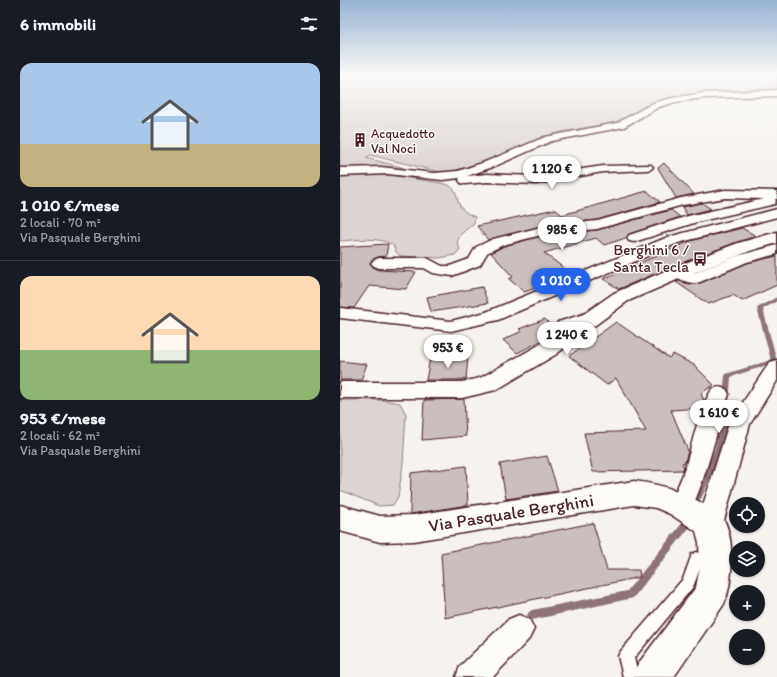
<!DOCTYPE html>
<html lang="it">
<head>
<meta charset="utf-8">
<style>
	body { margin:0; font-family:Itim,sans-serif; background:#20242c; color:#f1f3f6; height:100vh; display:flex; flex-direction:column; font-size:15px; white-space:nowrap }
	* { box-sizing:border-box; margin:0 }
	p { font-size:13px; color:#9ea1a6 }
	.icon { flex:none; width:22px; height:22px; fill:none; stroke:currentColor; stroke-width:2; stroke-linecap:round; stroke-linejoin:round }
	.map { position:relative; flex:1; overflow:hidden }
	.details { display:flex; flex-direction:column; background:#171b24; width:340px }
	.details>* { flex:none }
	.fabs { position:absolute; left:389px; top:497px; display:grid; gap:8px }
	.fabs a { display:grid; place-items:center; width:36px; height:36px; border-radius:50%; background:#171b24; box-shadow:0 1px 3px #0004; font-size:20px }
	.price { position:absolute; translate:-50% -34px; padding:0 9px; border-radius:14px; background:#fff; color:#222; font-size:13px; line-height:26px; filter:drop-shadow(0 1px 2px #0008) }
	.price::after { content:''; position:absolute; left:50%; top:24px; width:12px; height:9px; margin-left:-6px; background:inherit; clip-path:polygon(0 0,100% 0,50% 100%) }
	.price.current { background:#2563eb; color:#fff }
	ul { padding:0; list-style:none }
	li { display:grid; align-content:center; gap:8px; height:212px; padding:0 20px }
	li+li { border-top:1px solid #363941 }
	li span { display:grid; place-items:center; height:124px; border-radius:12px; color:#555 }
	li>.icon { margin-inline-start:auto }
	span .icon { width:72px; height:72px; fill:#fffc; stroke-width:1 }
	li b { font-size:17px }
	h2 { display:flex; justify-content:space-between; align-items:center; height:48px; padding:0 20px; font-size:17px }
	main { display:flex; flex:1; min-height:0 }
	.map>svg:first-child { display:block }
	.green { fill:#dcd4d2; stroke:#937a7e }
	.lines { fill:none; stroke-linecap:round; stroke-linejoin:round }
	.stream { fill:#8e7378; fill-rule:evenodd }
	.building { fill:#cbbfbe; stroke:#4a1f2b }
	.lane-casing { stroke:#4a1f2b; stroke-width:3 }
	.street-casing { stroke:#4a1f2b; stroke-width:3 }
	.secondary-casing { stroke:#4a1f2b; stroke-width:3 }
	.lane { fill:#fdfcf7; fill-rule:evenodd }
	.street { fill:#fdfcf7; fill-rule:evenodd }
	.secondary { fill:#fdfcf7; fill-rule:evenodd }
	.labels { text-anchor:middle; stroke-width:3; stroke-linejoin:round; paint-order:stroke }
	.far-poi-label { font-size:13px; fill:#4a1f2b; stroke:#fdfcf7; text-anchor:start }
	.poi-label { font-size:15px; fill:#4a1f2b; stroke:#fdfcf7; text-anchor:end }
	.near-street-label { font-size:18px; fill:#4a1f2b; stroke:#fdfcf7 }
</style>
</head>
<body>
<main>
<section class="details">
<h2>6 immobili<svg class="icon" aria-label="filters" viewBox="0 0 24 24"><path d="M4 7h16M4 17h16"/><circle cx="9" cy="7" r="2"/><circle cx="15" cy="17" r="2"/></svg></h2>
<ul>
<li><span style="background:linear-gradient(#a9c7e8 65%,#c2b280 0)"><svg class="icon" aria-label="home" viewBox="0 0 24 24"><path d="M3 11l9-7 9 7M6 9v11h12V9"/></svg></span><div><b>1 010 €/mese</b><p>2 locali · 70 m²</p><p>Via Pasquale Berghini</p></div></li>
<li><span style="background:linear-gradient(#ffd9b3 60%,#8fb573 0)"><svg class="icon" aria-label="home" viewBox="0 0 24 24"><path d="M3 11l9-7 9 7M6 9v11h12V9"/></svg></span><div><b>953 €/mese</b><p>2 locali · 62 m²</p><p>Via Pasquale Berghini</p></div></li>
</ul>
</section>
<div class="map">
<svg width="437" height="677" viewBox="0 0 437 677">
	<rect width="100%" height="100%" fill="#f6f3ef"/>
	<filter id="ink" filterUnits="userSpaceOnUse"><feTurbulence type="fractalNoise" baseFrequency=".025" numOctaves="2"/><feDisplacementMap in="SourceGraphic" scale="8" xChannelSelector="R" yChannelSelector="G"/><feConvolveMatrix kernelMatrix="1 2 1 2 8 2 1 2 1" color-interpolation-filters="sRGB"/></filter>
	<g filter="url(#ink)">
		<g class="green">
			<path d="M0,74H437V91L332,98L310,104L303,107L299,113L277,122L220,132L136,165L104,173L30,155L26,158L61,167L67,170L25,167L0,169Z"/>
			<path d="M37,173L101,183C103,184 108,184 110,186C122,193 111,208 135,217L134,223L121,234L117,242L120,249L115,255L99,258L60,256L56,252L53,245C37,236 18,240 0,241V176Z"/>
			<path d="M0,400H42L60,403L66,414L63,464L58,497L53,505L39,506L0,490Z"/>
		</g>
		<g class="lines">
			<g class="stream">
				<path d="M437,297V301L423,309L437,361L436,362L391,377L387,429L383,448L361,499L358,500L355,499L354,497L375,448L379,429L385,376L386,374L431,360L417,308Z"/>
				<path d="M346,521L349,522L350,525L349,528L293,598L192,620L189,618L187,615L189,612L192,610L287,591L343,522Z"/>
			</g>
		</g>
		<g class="building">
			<path d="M324,163L354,194L336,198L318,168Z"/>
			<path d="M307,191L320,202L257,220L205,225L148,240L137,226L215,209L222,215Z"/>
			<path d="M362,203L371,209L347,215L342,207Z"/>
			<path d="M331,210L340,217L289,234L286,238L264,245L256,238L204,253L233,275L184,292L169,279L173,277L151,253L164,246L205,235L257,230Z"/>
			<path d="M402,228L416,236L397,242L331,267L279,289L263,279L350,241Z"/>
			<path d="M48,244L46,256L38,257L33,259L30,263L33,267L39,270L76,272L66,289L29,286L14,308L0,307V247Z"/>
			<path d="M437,256V285L402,301L393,295L368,304L336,282L339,281L348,284L360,283L407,263Z"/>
			<path d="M142,287L148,303L91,312L87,297Z"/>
			<path d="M205,319L217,331L207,338L177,353L163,340L182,331L179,329Z"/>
			<path d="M276,322L329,358L333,354L354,365L374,385L361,393L364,401L361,408L331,410L348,451L345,462L342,463L344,467L343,470L253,472L244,433L306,431L276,378L267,385L229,356Z"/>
			<path d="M128,357L126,379H122V380H86L90,358Z"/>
			<path d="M0,361L27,364L21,380H0Z"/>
			<path d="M124,399L126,436L82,440L84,400Z"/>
			<path d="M207,456L218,491L166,499L160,464Z"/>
			<path d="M126,466L128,505L70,514L71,473Z"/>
			<path d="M253,523L267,570H299L300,577L105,618L101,553Z"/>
		</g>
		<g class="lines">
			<defs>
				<g id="lane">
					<path d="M247,313L250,314L251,316L250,318L221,327L217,324L218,322Z"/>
					<path d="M357,552L362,554L364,558L353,587L294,658L299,677H283L278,656L281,651L343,579L352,554Z"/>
				</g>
				<g id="street">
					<path d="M437,90V96L364,98L336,102L319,107L284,127L212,141L153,167L127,176L147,174L196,176L263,166L311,165L313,167L311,169L307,170L263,172L196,184L147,182L125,184L121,183L119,180L120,178L102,180L48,174L0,176V168L41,167L94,173L118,171L145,162L205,137L277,123L313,103L332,98L364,93Z"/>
					<path d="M385,190L437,191V199H435L436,201L435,204L357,222L294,242L289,241L287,238L289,235L348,216L424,199L385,198L343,205L257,229L205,234L163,245L147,253L140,265L112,276L93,273L84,268H39L34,266L31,263L34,260L39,258H87L102,266H110L129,259L136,247L153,239L205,226L257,221L341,198Z"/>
					<path d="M437,209V217L338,243L158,320L111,331L0,318V308L111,321L146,312L328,237Z"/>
					<path d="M437,245V254L407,262L360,282C351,285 337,280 331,272L334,269L339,267L354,273L397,256Z"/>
					<path d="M437,360V381L410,424L383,524L379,532L370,535L361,532L357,524L389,423L430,362Z"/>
					<path d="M379,387L386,389L389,394C375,434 368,474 350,512L341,515L332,512L329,505C334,494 340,483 344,471C353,444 357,413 372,389Z"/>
					<path d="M179,615L189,619L194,629L189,639L153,677H116L120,666L169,619Z"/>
				</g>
				<g id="secondary">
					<path d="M437,232V243L410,251L346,276L288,301L215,355L156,390L122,398H0V382H122L140,378L199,345L274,293L332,268L398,243Z"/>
					<path d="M294,481C324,485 343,491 368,507C372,509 378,512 381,515C396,535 393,583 384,604L334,677H292L298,664L356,587L360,567L359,543L356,531L330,514L316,508L294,505L74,541L40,542L0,531V505L40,516L74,515Z"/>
				</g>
			</defs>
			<use href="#lane" class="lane-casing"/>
			<use href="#street" class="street-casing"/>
			<use href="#secondary" class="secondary-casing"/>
			<use href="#lane" class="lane"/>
			<use href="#street" class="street"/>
			<use href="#secondary" class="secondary"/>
		</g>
	</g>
	<linearGradient id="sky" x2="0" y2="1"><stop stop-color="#96b0d0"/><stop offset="0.44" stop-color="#fbfaf8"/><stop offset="1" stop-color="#fbfaf8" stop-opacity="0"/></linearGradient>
	<rect width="437" height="169" fill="url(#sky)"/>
	<defs>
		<symbol id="building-bare" viewBox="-9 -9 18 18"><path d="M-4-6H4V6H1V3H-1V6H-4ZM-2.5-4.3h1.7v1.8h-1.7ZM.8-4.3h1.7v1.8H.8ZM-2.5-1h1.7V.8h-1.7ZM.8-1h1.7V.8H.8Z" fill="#4a1f2b" stroke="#fdfcf7" stroke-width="2.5" paint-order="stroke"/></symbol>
		<symbol id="bus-bare" viewBox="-9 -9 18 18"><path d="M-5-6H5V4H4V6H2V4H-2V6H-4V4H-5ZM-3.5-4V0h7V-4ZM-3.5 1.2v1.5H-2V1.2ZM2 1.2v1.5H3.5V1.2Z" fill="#4a1f2b" stroke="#fdfcf7" stroke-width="2.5" paint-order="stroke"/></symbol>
	</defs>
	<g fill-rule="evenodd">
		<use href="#building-bare" x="10" y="130" width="20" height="20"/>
		<use href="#bus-bare" x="350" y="249" width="20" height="20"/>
	</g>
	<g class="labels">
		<g class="far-poi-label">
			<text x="31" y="138">Acquedotto<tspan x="31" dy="15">Val Noci</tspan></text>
		</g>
		<g class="poi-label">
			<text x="349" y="255">Berghini 6 /<tspan x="349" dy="17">Santa Tecla</tspan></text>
		</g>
		<g class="near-street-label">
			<text transform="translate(171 513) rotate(-9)" y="6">Via Pasquale Berghini</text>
		</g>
	</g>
</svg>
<div class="fabs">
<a><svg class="icon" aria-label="locate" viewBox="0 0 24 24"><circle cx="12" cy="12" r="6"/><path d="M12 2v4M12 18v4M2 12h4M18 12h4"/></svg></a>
<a><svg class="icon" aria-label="layers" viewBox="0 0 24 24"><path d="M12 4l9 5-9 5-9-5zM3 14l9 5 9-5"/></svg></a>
<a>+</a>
<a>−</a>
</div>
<b class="price" style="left:212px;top:190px">1 120 €</b>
<b class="price" style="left:222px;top:251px">985 €</b>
<b class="price current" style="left:221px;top:302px">1 010 €</b>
<b class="price" style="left:227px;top:356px">1 240 €</b>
<b class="price" style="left:108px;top:369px">953 €</b>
<b class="price" style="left:379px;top:434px">1 610 €</b>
</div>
</main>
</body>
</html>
